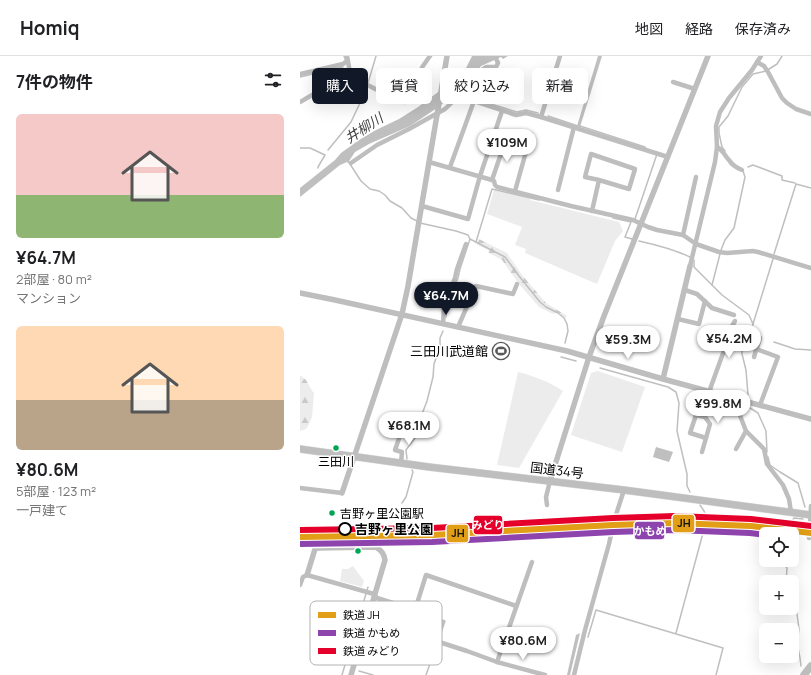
<!DOCTYPE html>
<html lang="ja">
<head>
<meta charset="utf-8">
<style>
	body { margin:0; font-family:Manrope,"Noto Sans JP",sans-serif; background:#f6f6f6; color:#202124; height:100vh; display:flex; flex-direction:column; font-size:15px; white-space:nowrap }
	* { box-sizing:border-box; margin:0 }
	p { font-size:13px; color:#757577 }
	.icon { flex:none; width:22px; height:22px; fill:none; stroke:currentColor; stroke-width:2; stroke-linecap:round; stroke-linejoin:round }
	.map { position:relative; flex:1; overflow:hidden }
	.drawer { display:flex; flex-direction:column; background:#fff; width:300px }
	.drawer>* { flex:none }
	.top-card { position:absolute; left:12px; top:12px; width:380px; height:36px; display:flex; gap:8px }
	.buttons { position:absolute; left:459px; top:471px; display:grid; gap:8px }
	.buttons a { display:grid; place-items:center; width:40px; height:40px; border-radius:6px; background:#fff; box-shadow:0 4px 16px #0002; font-size:20px }
	.price { position:absolute; translate:-50% -34px; padding:0 9px; border-radius:14px; background:#fff; color:#222; font-size:13px; line-height:26px; filter:drop-shadow(0 1px 2px #0008) }
	.price::after { content:''; position:absolute; left:50%; top:24px; width:12px; height:9px; margin-left:-6px; background:inherit; clip-path:polygon(0 0,100% 0,50% 100%) }
	.price.active { background:#111827; color:#fff }
	ul { padding:0; list-style:none }
	li { display:grid; align-content:center; gap:8px; height:212px; padding:0 16px }
	li span { display:grid; place-items:center; height:124px; border-radius:6px; color:#555 }
	li>.icon { margin-inline-start:auto }
	span .icon { width:72px; height:72px; fill:#fffc; stroke-width:1 }
	li b { font-size:17px }
	h2 { display:flex; justify-content:space-between; align-items:center; height:48px; padding:0 16px; font-size:17px }
	.chip { padding:0 14px; border-radius:6px; background:#fff; box-shadow:0 4px 16px #0002; font-size:14px; line-height:36px }
	.chip.active { background:#111827; color:#fff }
	header { display:flex; align-items:center; gap:24px; box-sizing:border-box; height:56px; padding:0 20px; background:#fff; border-bottom:1px solid #e0e0e0 }
	header strong { font-size:19px }
	nav { display:flex; gap:22px; margin-inline-start:auto; font-size:14px }
	main { display:flex; flex:1; min-height:0 }
	.map>svg:first-child { display:block }
	.grass { fill:#ececec }
	.forest { fill:url(#forest-firs) }
	.water { fill:#bfbfbf }
	.lines { fill:none; stroke-linecap:round; stroke-linejoin:round }
	.stream { stroke:#bfbfbf; stroke-width:1.5 }
	.trunk-casing { stroke:#dbdbdb; stroke-width:8 }
	.minor { stroke:#bebebe; stroke-width:4.5 }
	.tertiary { stroke:#bebebe; stroke-width:5.5 }
	.trunk { stroke:#bebebe; stroke-width:7 }
	.rail-1-casing { stroke:#fff; stroke-width:9 }
	.rail-2-casing { stroke:#fff; stroke-width:9 }
	.rail-3-casing { stroke:#fff; stroke-width:9 }
	.rail-1 { stroke:#e19e16; stroke-width:6 }
	.rail-2 { stroke:#8e44ad; stroke-width:6 }
	.rail-3 { stroke:#e4002b; stroke-width:6 }
	.bus-dot { fill:#00a651; stroke:#fff; stroke-width:1.5 }
	.stop-dot { fill:#fff; stroke:#000; stroke-width:2 }
	.labels { text-anchor:middle; stroke-width:3; stroke-linejoin:round; paint-order:stroke }
	.bus-label { font-size:12px; fill:#000; stroke:#fff }
	.poi-label { font-size:13px; fill:#000; stroke:#fff; text-anchor:end }
	.street-label { font-size:13px; fill:#000; stroke:#fff }
	.stop-label { font-size:13px; font-weight:bold; fill:#000; stroke:#fff; text-anchor:start }
	.water-label { font-size:14px; font-style:italic; fill:#444; stroke:#fff }
	.key { fill:#fff; stroke:#b2b2b2; stroke-width:1 }
	.key-label { font-size:11px; fill:#000 }
	.line-badge { stroke:#fff; stroke-width:1.5 }
	.badge-label { font-size:11px; text-anchor:middle; font-weight:bold; fill:#fff }
	.pale-badge-label { font-size:11px; text-anchor:middle; font-weight:bold; fill:#111 }
</style>
</head>
<body>
<header>
<strong>Homiq</strong>
<nav><a>地図</a><a>経路</a><a>保存済み</a></nav>
</header>
<main>
<section class="drawer">
<h2>7件の物件<svg class="icon" aria-label="filters" viewBox="0 0 24 24"><path d="M4 7h16M4 17h16"/><circle cx="9" cy="7" r="2"/><circle cx="15" cy="17" r="2"/></svg></h2>
<ul>
<li><span style="background:linear-gradient(#f6c9c9 65%,#8fb573 0)"><svg class="icon" aria-label="home" viewBox="0 0 24 24"><path d="M3 11l9-7 9 7M6 9v11h12V9"/></svg></span><div><b>¥64.7M</b><p>2部屋 · 80 m²</p><p>マンション</p></div></li>
<li><span style="background:linear-gradient(#ffd9b3 60%,#b9a48a 0)"><svg class="icon" aria-label="home" viewBox="0 0 24 24"><path d="M3 11l9-7 9 7M6 9v11h12V9"/></svg></span><div><b>¥80.6M</b><p>5部屋 · 123 m²</p><p>一戸建て</p></div></li>
</ul>
</section>
<div class="map">
<svg width="511" height="619" viewBox="0 0 511 619">
	<defs>
		<pattern id="forest-firs" width="22" height="20" patternUnits="userSpaceOnUse"><rect width="22" height="20" fill="#ececec"/><path d="M5 1l3.5 6h-7zM16 11l3.5 6h-7z" fill="#c9c9c9"/></pattern>
	</defs>
	<rect width="100%" height="100%" fill="#fff"/>
	<g class="grass">
		<path d="M194,134L231,142L230,144L319,166L323,175L315,185L297,228L225,197L226,193L215,189L222,171L187,158Z"/>
		<path d="M298,315L345,331L322,396L271,379L291,317Z"/>
		<path d="M218,316C235,320 249,326 263,335L219,412L197,409Z"/>
		<path d="M53,510L64,525L62,531L40,525L42,513H48Z"/>
	</g>
	<g class="forest">
		<path d="M179,183L207,197L222,219L246,247L267,260L265,262L257,256L253,258L239,251L219,228L202,204L189,197L188,194L176,188Z"/>
		<path d="M0,320H1L6,324L14,338L12,361L8,370L6,373L0,375Z"/>
	</g>
	<g class="water">
		<path d="M172,0H208L203,3L201,1L181,10L174,20L165,30L137,52L110,70L69,88L55,96L49,105L50,106L48,107L47,106L40,109L0,141V132L35,104L41,97L59,84L76,74L99,63L118,51L157,22L166,12Z"/>
		<path d="M298,0H302L280,71L277,70Z"/>
		<path d="M356,391L373,396L369,406L353,401Z"/>
		<path d="M280,577L270,619H267L276,579Z"/>
	</g>
	<g class="lines">
		<g class="stream">
			<path d="M44,0L45,3"/>
			<path d="M24,15L43,11"/>
			<path d="M0,21L21,16"/>
			<path d="M68,27L76,0"/>
			<path d="M165,40L217,56L226,54L238,57"/>
			<path d="M248,60L278,70"/>
			<path d="M280,70L345,91L346,93"/>
			<path d="M0,92H10L25,99L18,111V112"/>
			<path d="M28,94L51,66L67,32"/>
			<path d="M425,95L422,91L419,77V71L428,60L442,31L453,18L466,15L477,8L482,0"/>
			<path d="M48,105L61,125L70,133L79,135L85,139L90,145L102,152L111,162L117,165"/>
			<path d="M448,111L453,109L482,120V124L495,127"/>
			<path d="M313,162L331,166L325,181L332,183"/>
			<path d="M335,163L357,98"/>
			<path d="M120,167L156,175L168,179L170,183L205,201L219,220L240,246L246,251L258,257L264,262L267,268L268,275L265,287"/>
			<path d="M339,185C357,189 373,193 390,201"/>
			<path d="M176,186L192,133L239,144"/>
			<path d="M421,194L425,184L434,172L445,121L443,115"/>
			<path d="M474,198L496,128L511,132"/>
			<path d="M394,204V211L422,239L449,259L453,268L451,275L444,284L442,290V298L446,314L448,339"/>
			<path d="M412,229L420,198"/>
			<path d="M146,261L148,247L158,222L160,213L170,183"/>
			<path d="M453,268L473,203"/>
			<path d="M474,286L495,293L511,294"/>
			<path d="M261,301L276,305"/>
			<path d="M300,312L368,331L376,336L379,347L377,375L387,418V430L390,436"/>
			<path d="M450,352L458,357L466,375L467,396"/>
			<path d="M468,401L470,409L480,416L498,427L505,451"/>
			<path d="M107,403L106,394L117,379L123,377L126,369L122,358L127,345L133,321L134,308L140,291V282L143,275"/>
			<path d="M102,447L106,441L113,416L112,414"/>
			<path d="M400,449L404,455L406,460"/>
			<path d="M490,468L494,462L503,463"/>
			<path d="M82,488L83,486"/>
			<path d="M480,504L487,512L486,526"/>
			<path d="M492,544L496,548L497,558L499,573L497,587L500,602L501,610"/>
			<path d="M78,547L112,556"/>
			<path d="M141,577L145,565L142,564"/>
			<path d="M376,577L403,477"/>
			<path d="M288,581L296,554L423,592L416,619"/>
			<path d="M59,615L73,619"/>
			<path d="M42,619L68,531"/>
			<path d="M126,619L137,588"/>
		</g>
		<defs>
			<g id="trunk">
				<path d="M0,393L129,411L324,434L511,459"/>
				<path d="M504,619L511,610"/>
			</g>
		</defs>
		<use href="#trunk" class="trunk-casing"/>
		<g class="minor">
			<path d="M47,0L49,11L50,20L87,39L105,46L106,45C112,29 120,13 130,0"/>
			<path d="M457,6L464,10L468,16L482,42L487,47L496,53L511,58"/>
			<path d="M0,18L43,8L47,5"/>
			<path d="M373,26L395,33"/>
			<path d="M159,40L216,59L226,57L241,61L368,101"/>
			<path d="M0,46L44,20H50"/>
			<path d="M241,61L260,0"/>
			<path d="M417,91C423,94 425,100 429,104C432,109 437,112 442,114"/>
			<path d="M129,106L192,124L194,125L195,129L197,131L271,150L333,164L348,171L357,174L383,179L396,188L419,196L427,197L453,195L458,196L511,212"/>
			<path d="M51,107L77,89L109,73L145,53L175,24L183,13L186,11H196L198,7L195,0"/>
			<path d="M150,111L174,45"/>
			<path d="M192,124L205,86"/>
			<path d="M258,134L274,71"/>
			<path d="M215,135L231,78"/>
			<path d="M122,150L168,163L180,120L202,55"/>
			<path d="M292,155L299,124L285,121L291,98L335,113L329,133L299,124"/>
			<path d="M383,179L396,121"/>
			<path d="M390,210L415,106L417,91L416,70L420,56L429,42L452,14L461,0"/>
			<path d="M385,234L397,238L412,252L434,259"/>
			<path d="M378,263L399,268L405,245"/>
			<path d="M143,268L144,251L155,222L157,213L166,188"/>
			<path d="M158,271L176,230L213,238L217,228"/>
			<path d="M456,293L478,301L460,349"/>
			<path d="M454,301L460,282"/>
			<path d="M409,336L426,289L424,284L435,265"/>
			<path d="M405,361L396,359L390,377L406,382"/>
			<path d="M446,375L464,393L467,408L483,429L489,443L491,456"/>
			<path d="M436,393L446,375L439,357L440,344"/>
			<path d="M402,396L410,368L405,361L412,336"/>
			<path d="M101,407L102,396L95,394L103,371"/>
			<path d="M0,432L42,437"/>
			<path d="M247,449L246,441L250,425"/>
			<path d="M510,471L511,450"/>
			<path d="M509,482V479"/>
			<path d="M0,529L3,521L7,519L74,538L77,542L115,554"/>
			<path d="M216,550L126,519L115,554V558L142,566L136,585L167,595L197,606L245,619"/>
			<path d="M197,606L232,506"/>
			<path d="M274,619L285,574L309,488L314,465L324,434"/>
		</g>
		<g class="tertiary">
			<path d="M0,237L35,244L267,295L363,323L511,363"/>
			<path d="M363,323L390,210"/>
			<path d="M250,425L289,301L304,260L408,0"/>
			<path d="M42,437L102,258L108,230L147,0"/>
			<path d="M7,519L15,493L18,492L76,491C82,495 84,498 85,504L51,619"/>
		</g>
		<use href="#trunk" class="trunk"/>
		<defs>
			<path id="rail-1" d="M0,481L132,479L313,469L375,467L451,470L511,477"/>
			<path id="rail-2" d="M0,488L132,486L313,476L375,474L450,477L466,479"/>
			<path id="rail-3" d="M0,474L132,472L313,462L375,460L451,463L511,470"/>
		</defs>
		<use href="#rail-1" class="rail-1-casing"/>
		<use href="#rail-2" class="rail-2-casing"/>
		<use href="#rail-3" class="rail-3-casing"/>
		<use href="#rail-1" class="rail-1"/>
		<use href="#rail-2" class="rail-2"/>
		<use href="#rail-3" class="rail-3"/>
	</g>
	<defs>
		<symbol id="stadium-ring" viewBox="-11 -11 22 22"><circle r="9.5" fill="#fff" stroke="#595959" stroke-width="1.5"/><path d="M0-5a6.5 5 0 1 0 0 10a6.5 5 0 1 0 0-10ZM-3.5-1.8h7v3.6h-7Z" fill="#595959"/></symbol>
	</defs>
	<g fill-rule="evenodd">
		<use href="#stadium-ring" x="191" y="285" width="20" height="20"/>
	</g>
	<g class="bus-dot">
		<circle cx="36" cy="392" r="3.5"/>
		<circle cx="32" cy="457" r="3.5"/>
		<circle cx="58" cy="495" r="3.5"/>
	</g>
	<circle class="stop-dot" cx="45" cy="473" r="6"/>
	<g class="labels">
		<g class="bus-label">
			<text x="36" y="410">三田川</text>
			<text x="40" y="462" text-anchor="start">吉野ヶ里公園駅</text>
		</g>
		<g class="poi-label">
			<text x="188" y="300">三田川武道館</text>
		</g>
		<g class="street-label">
			<text transform="translate(257 414) rotate(7)" y="5">国道34号</text>
		</g>
		<g class="stop-label">
			<text x="55" y="478">吉野ヶ里公園</text>
		</g>
		<g class="water-label">
			<text transform="translate(64 72) rotate(-33)" y="5">井柳川</text>
		</g>
	</g>
	<rect x="10" y="545" width="132" height="64" rx="6" class="key"/>
	<rect x="18" y="556" width="18" height="6" fill="#e19e16"/>
	<rect x="18" y="574" width="18" height="6" fill="#8e44ad"/>
	<rect x="18" y="592" width="18" height="6" fill="#e4002b"/>
	<g class="key-label">
		<text x="43" y="563">鉄道 JH</text>
		<text x="43" y="581">鉄道 かもめ</text>
		<text x="43" y="599">鉄道 みどり</text>
	</g>
	<g class="line-badge">
		<rect x="372" y="458" width="23" height="19" rx="4" fill="#e19e16"/>
		<rect x="173" y="459" width="30" height="20" rx="4" fill="#e4002b"/>
		<rect x="334" y="465" width="31" height="19" rx="4" fill="#8e44ad"/>
		<rect x="146" y="468" width="23" height="19" rx="4" fill="#e19e16"/>
	</g>
	<g class="badge-label">
		<text x="188" y="473">みどり</text>
		<text x="350" y="479">かもめ</text>
	</g>
	<g class="pale-badge-label">
		<text x="384" y="471">JH</text>
		<text x="158" y="481">JH</text>
	</g>
</svg>
<div class="buttons">
<a><svg class="icon" aria-label="locate" viewBox="0 0 24 24"><circle cx="12" cy="12" r="6"/><path d="M12 2v4M12 18v4M2 12h4M18 12h4"/></svg></a>
<a>+</a>
<a>−</a>
</div>
<b class="price" style="left:207px;top:107px">¥109M</b>
<b class="price active" style="left:146px;top:260px">¥64.7M</b>
<b class="price" style="left:429px;top:303px">¥54.2M</b>
<b class="price" style="left:328px;top:304px">¥59.3M</b>
<b class="price" style="left:418px;top:368px">¥99.8M</b>
<b class="price" style="left:109px;top:390px">¥68.1M</b>
<b class="price" style="left:223px;top:605px">¥80.6M</b>
<div class="top-card">
<a class="chip active">購入</a>
<a class="chip">賃貸</a>
<a class="chip">絞り込み</a>
<a class="chip">新着</a>
</div>
</div>
</main>
</body>
</html>
